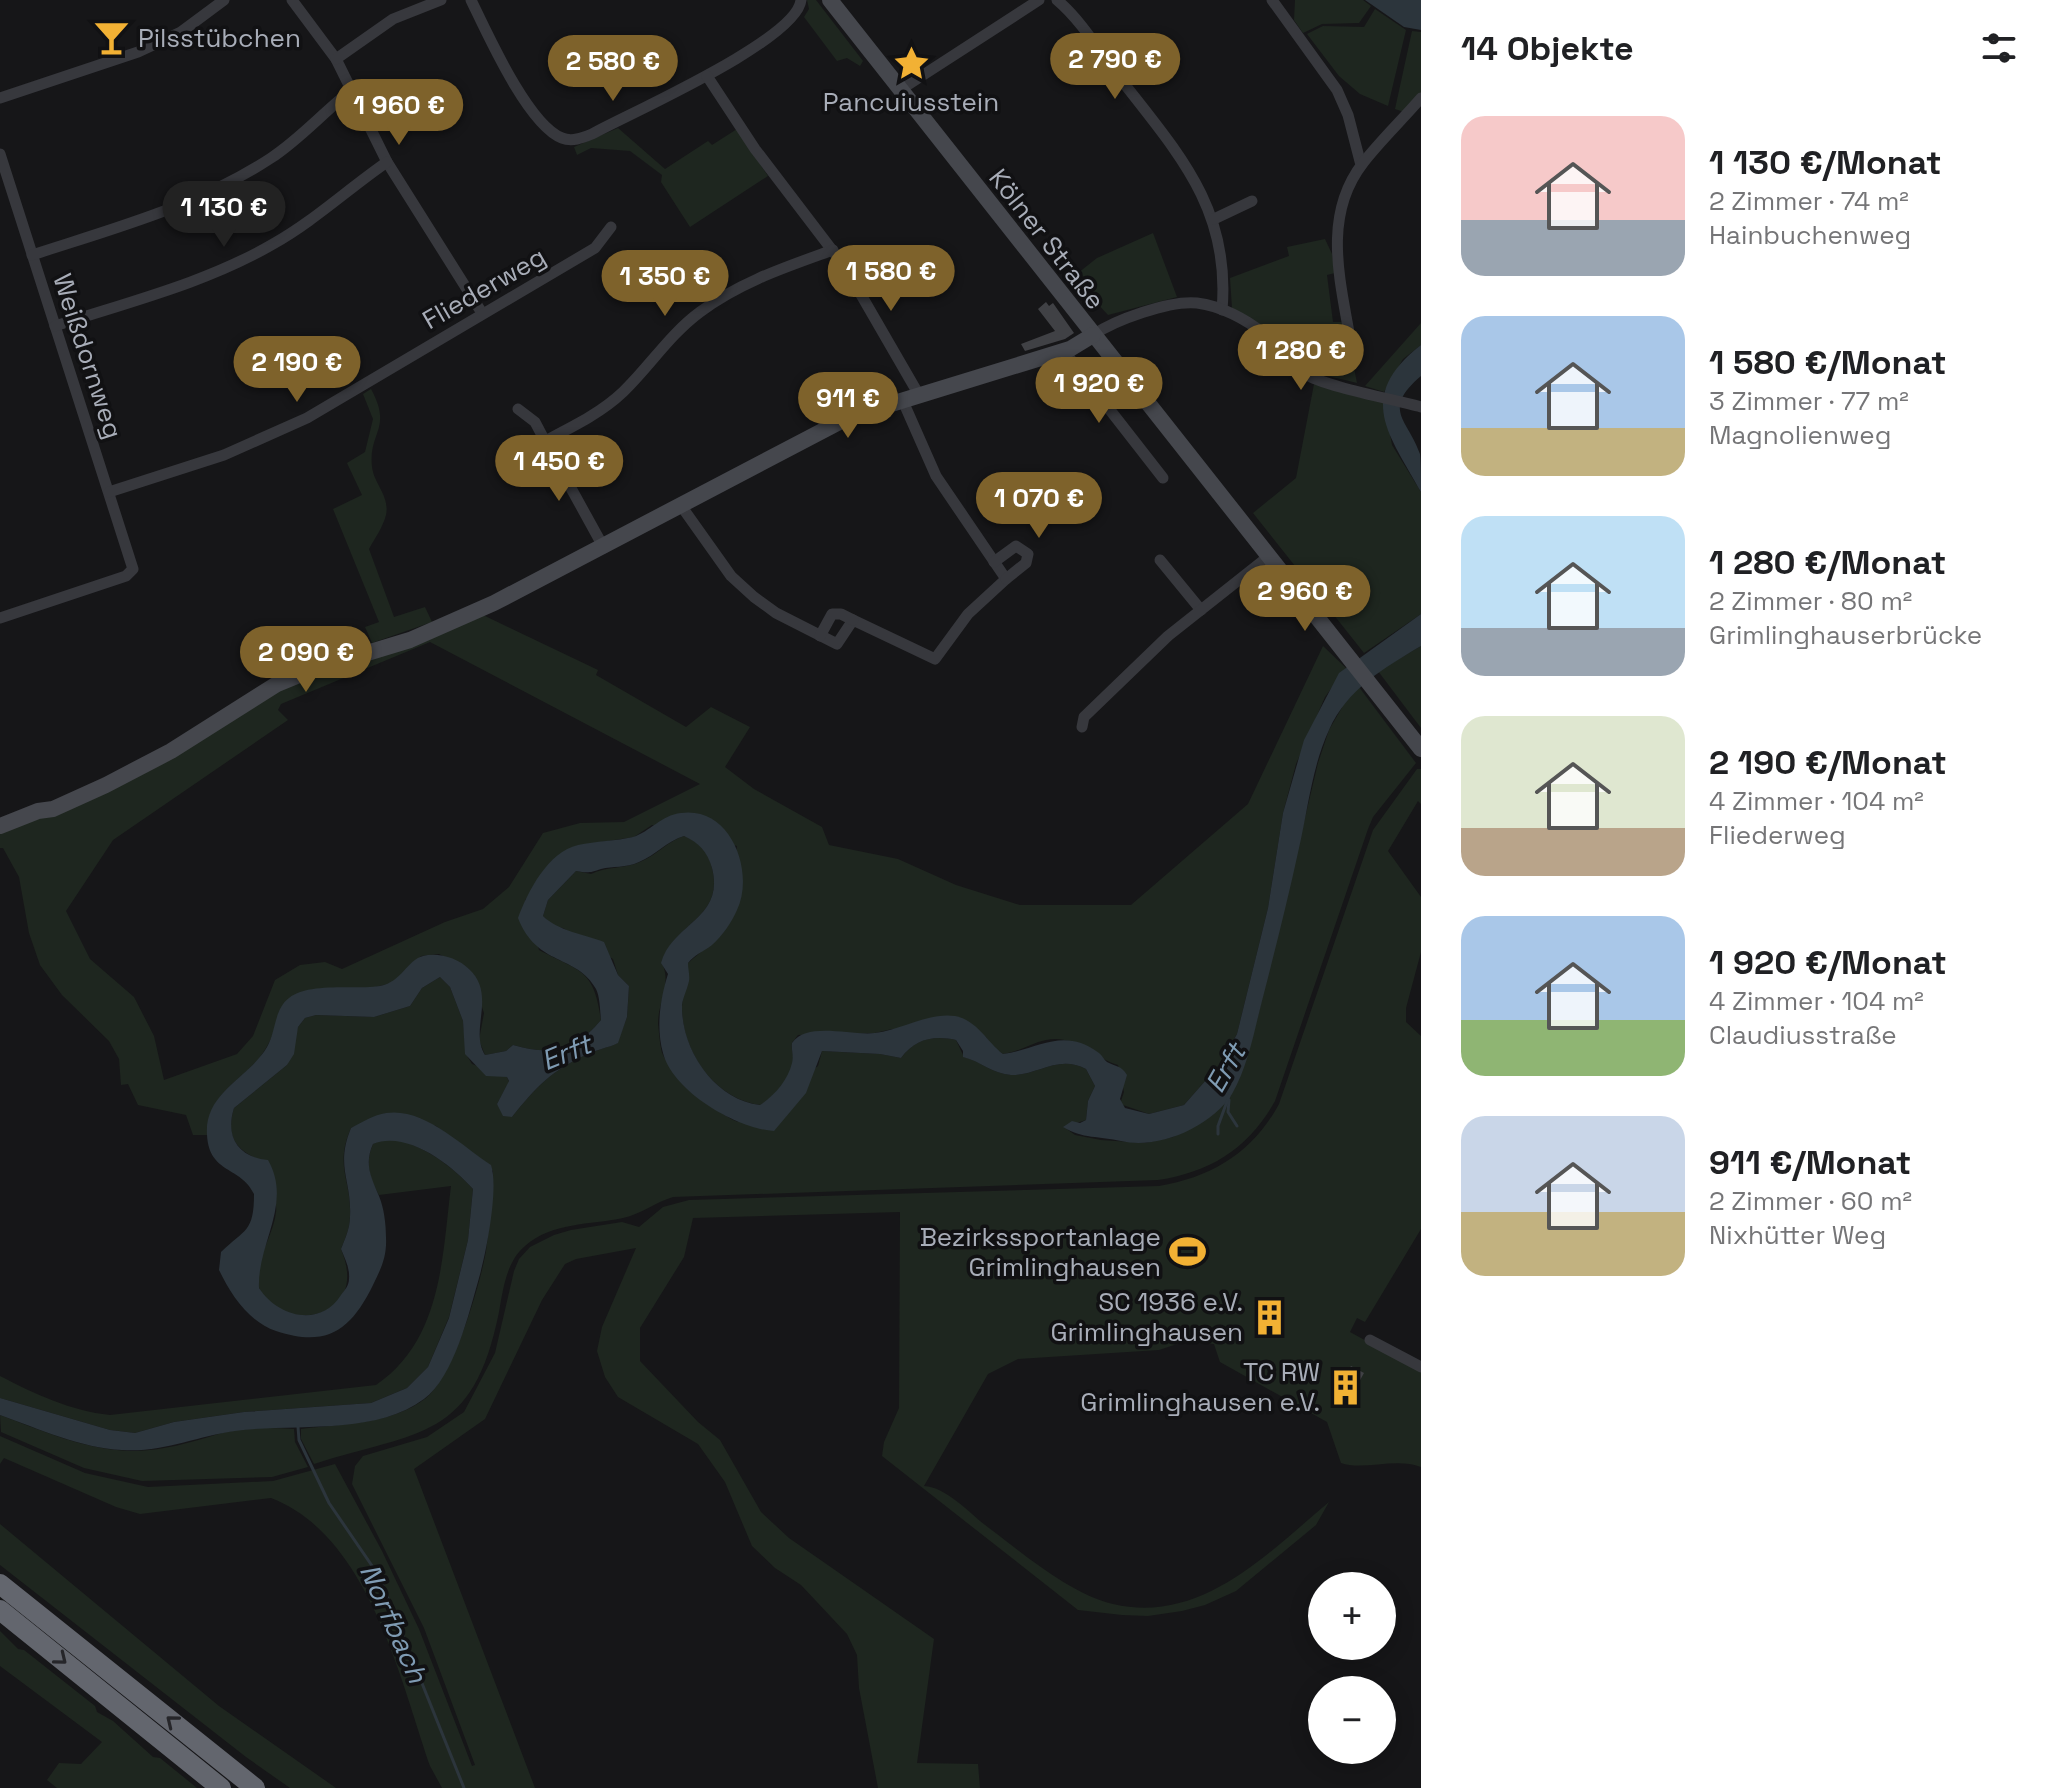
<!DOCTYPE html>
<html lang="de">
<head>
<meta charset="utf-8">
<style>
	body { margin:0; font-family:"Space Grotesk",sans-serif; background:#f2f2f2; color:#202124; height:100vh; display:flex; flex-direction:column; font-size:30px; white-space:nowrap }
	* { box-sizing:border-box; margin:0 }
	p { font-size:26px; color:#757577 }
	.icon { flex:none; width:44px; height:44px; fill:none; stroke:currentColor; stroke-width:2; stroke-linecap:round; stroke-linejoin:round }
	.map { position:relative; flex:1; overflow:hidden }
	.drawer { display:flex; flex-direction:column; background:#fff; width:640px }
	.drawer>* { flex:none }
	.buttons { position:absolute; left:1308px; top:1572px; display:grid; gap:16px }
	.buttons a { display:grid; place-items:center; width:88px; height:88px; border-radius:50%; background:#fff; box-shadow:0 4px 20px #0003; font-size:40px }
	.price { position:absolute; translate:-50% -68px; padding:0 18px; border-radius:28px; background:#7e622b; color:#fff; font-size:26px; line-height:52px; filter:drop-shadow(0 2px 4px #0008) }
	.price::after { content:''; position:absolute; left:50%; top:48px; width:24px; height:18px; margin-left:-12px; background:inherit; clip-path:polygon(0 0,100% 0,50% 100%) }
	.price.active { background:#222; color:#fff }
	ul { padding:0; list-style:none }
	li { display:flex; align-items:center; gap:24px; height:200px; padding:0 40px }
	li span { display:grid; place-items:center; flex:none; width:224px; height:160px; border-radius:24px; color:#555 }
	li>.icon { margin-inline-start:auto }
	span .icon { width:96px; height:96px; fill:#fffc; stroke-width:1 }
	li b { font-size:34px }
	h2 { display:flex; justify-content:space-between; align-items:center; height:96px; padding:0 40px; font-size:34px }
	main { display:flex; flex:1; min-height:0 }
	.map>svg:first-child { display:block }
	.green { fill:#1e261f; fill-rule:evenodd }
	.water { fill:#2c353c }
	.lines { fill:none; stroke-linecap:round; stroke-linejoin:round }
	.stream { stroke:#2c353c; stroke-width:3 }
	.building { fill:#404145 }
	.street { stroke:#37383d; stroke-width:11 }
	.secondary { stroke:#45474d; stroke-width:16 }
	.highway { stroke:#63666e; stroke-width:20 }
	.oneway { stroke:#26262a }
	.labels { text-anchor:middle; stroke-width:7; stroke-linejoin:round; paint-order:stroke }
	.poi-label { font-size:26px; fill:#a8adb8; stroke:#111113; text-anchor:end }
	.street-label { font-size:26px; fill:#a8adb8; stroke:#111113 }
	.water-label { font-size:28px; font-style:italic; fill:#7f9bb3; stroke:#111113 }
</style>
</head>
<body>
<main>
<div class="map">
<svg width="1421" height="1788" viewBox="0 0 1421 1788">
	<rect width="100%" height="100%" fill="#161618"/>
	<g class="green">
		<path d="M807,0H816L863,61L860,66L847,58L837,61L804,17L809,9Z"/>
		<path d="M1295,0H1363L1371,6L1359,23L1322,24L1303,33L1294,20Z"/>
		<path d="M1375,9L1406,30L1388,106L1360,94L1339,76L1307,34L1323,26L1364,27Z"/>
		<path d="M1412,31L1421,32V94L1404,112L1395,109Z"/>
		<path d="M618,128L665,169L708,141L712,145L737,129L768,176L690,227L661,182L662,175L630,151L591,148L577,155L574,147Z"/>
		<path d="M1153,233L1177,297L1108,315L1073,277L1097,258Z"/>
		<path d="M1325,239L1332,254L1335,273L1327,275L1333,322H1342L1343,329L1337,337L1280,338L1232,308L1230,278L1289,256L1287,247Z"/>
		<path d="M1421,323V345L1403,359L1384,392L1365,386Z"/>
		<path d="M1291,347H1350L1357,383C1331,376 1310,375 1289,355Z"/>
		<path d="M1314,384L1384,402L1392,445L1421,492V614L1364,653L1253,513L1296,478Z"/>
		<path d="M371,389C393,429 368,432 372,467C374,484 390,496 386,515C383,527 375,538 369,549L394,617L425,607L432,622L372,643L365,627L379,622L333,509L362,495L347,463L365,452L373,419L363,394Z"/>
		<path d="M483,615L598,670L596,675L686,727L711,707L750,727L725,767L754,789L822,827L829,845L898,859L956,885L1020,905H1131L1248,804L1323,646L1346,668L1325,697L1296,764L1283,813L1268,908L1237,1034L1221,1063L1184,1105L1149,1114L1120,1104L1124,1092L1118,1065C1095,1059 1077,1034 1046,1040C1031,1043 1019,1052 1003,1054L991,1046L986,1037L892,1029L875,1033L798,1035L792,1043C791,1048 793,1052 793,1056C795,1075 775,1095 761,1105C715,1100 681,1051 682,1006C683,989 688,982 688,963L723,933L737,846L652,825L634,837L576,846L525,900L539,950C581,972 594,969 601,1020C575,1051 551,1056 513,1045L506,1051L485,1055L479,1040L484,1013L469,969L439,954L421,956L395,982L279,1012C276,1024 273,1037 266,1048C247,1081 208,1088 207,1135H193L186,1115L138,1105L128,1084L121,1085L119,1059L109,1041L62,995L40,965L29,933L19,877L3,848H0V832L280,690ZM430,642L700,784L624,822L580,823L543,833L509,887L483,909L445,922L342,969L325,962L300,965L275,980L253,1036L237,1054L164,1080L154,1036L134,997L90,959L66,911L113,840L288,720L278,710L281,704Z"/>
		<path d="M1421,646V728L1378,671Z"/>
		<path d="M1359,687L1416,763L1373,817L1368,829L1275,1101C1249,1148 1211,1172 1158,1180L673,1197C656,1202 641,1214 623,1218C590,1225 552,1222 525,1246C506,1262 503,1290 499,1312C473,1441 420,1430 314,1464L301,1439V1429C340,1424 394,1424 426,1398C453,1376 480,1286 486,1251C490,1224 490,1198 493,1171L436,1126L386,1113L351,1128C334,1167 352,1180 350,1217C350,1228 345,1239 341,1249C372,1323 278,1333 260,1290C250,1266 274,1236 276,1212C278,1196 264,1174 258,1159C234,1149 226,1134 234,1108L287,1065L298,1027L305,1018L316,1015L374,1017L410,1006L422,988L440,977L450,987L463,1021L466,1054L472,1064L507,1077L509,1082L497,1104L512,1117C536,1087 552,1070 588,1054C598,1049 608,1048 617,1043L627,1017L629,986L618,975L613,959L563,928L554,927L543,916L548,900L576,871L591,874C607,866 624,869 640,862C657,855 668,841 684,836C700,843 708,851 712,868C725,919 672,923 662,963C672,984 658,1002 658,1024C659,1031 660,1049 663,1055C673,1076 717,1114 738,1122L818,1066L822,1051L880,1054L901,1058C915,1039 932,1035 956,1040L964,1057C980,1061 993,1074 1011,1075C1037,1076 1058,1054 1086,1069L1095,1086L1088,1101L1086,1120L1064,1127L1075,1135L1101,1140L1145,1143L1173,1137L1231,1094L1244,1065L1257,1020L1318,763L1329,730L1344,704Z"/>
		<path d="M1417,769H1421V804L1418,801L1388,851L1421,897V952L1406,1008V1022L1421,1036V1229L1365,1322L1357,1318L1350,1332L1421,1371V1467C1396,1457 1363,1471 1341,1463L1327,1422L1220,1362L1214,1344L1186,1341L1159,1350L1018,1359L988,1374L924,1486C947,1487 971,1515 989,1528C1022,1553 1072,1595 1113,1604C1201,1625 1268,1553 1329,1502L1316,1525L1236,1591L1205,1605L1182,1611L1148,1616L1122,1615L1078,1610L882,1456L884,1442L899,1408L900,1212L693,1218L684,1257L640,1328V1361L698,1422L720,1440L761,1512L789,1538L934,1639L917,1763L978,1764L980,1788H878L859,1688L857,1655L847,1634L801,1585L775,1568L752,1546L725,1482L698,1444L618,1397L605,1377L597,1351L602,1327L636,1248L576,1259L565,1264L542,1300L485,1419L414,1469L535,1788H442L430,1766C400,1678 368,1535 271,1498L140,1514L116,1507L4,1458L0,1464V1436L85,1473L148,1487L273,1481L335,1464L382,1551L419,1629L472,1766L475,1765L424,1628L352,1484L355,1466L363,1456L427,1437L464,1412L495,1353L514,1271L519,1259L530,1247L554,1235L571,1230L622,1222L639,1227L663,1207L689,1200L1159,1186C1213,1177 1253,1152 1279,1104L1373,830Z"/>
		<path d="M383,1139C414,1137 454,1167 473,1189L468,1240L449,1317L428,1367L407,1388L371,1403L244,1412L174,1422L135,1433L110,1430L0,1398V1376C35,1394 71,1411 110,1415L376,1385C442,1340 442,1258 451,1186L379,1195C369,1178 365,1162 373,1144Z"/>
		<path d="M0,1415C43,1431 90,1452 137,1451C164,1450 189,1443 215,1435C240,1427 268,1427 294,1429L295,1442L308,1467L272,1477L142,1481L84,1468L1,1432Z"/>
		<path d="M0,1524L219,1706L336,1788H290L246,1757L0,1565Z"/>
		<path d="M0,1631L18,1649L24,1650L95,1706L97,1712L113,1721L153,1757L160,1758L197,1788H57L47,1780L59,1763L81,1764L102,1742L0,1666Z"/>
	</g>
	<g class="water">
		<path d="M1365,0H1421V30L1404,27Z"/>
		<path d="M1421,345V376C1381,410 1408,419 1420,454C1421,464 1421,481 1421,492C1390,435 1354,397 1421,345Z"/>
		<path d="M1421,614V646C1384,668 1347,689 1329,730C1312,767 1308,809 1299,848C1288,899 1275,950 1262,1001C1254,1032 1248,1066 1232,1094C1211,1127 1158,1150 1121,1141C1100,1136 1082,1139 1063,1127L1072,1121L1080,1123L1086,1120L1088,1101L1095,1086L1086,1069C1058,1054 1037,1076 1011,1075C993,1074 980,1061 963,1057V1051L956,1040C933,1035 915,1039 901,1058L880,1054L822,1051L806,1093L774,1131C738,1129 673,1092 663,1053C656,1028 660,999 668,974L661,963C672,923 725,919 712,868C707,851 699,843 684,836C667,841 656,855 639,862C626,868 613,866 601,869C590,873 587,873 576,871L548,900L543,916C558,931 584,934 604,942L618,975L629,986L627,1017L618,1043C608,1048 598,1049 588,1054C552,1070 536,1087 512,1117L503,1116L497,1104L509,1081L507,1077L486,1076L465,1054L463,1021L450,987L440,977L422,988L410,1006L374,1017L316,1015L305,1018L298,1027L294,1054L287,1065L234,1108C225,1137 238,1157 268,1160C293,1204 257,1243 259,1288C278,1317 320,1328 341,1295C345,1290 349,1285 349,1279C350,1268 345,1259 341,1249C345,1239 350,1228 350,1217C352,1180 335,1167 351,1128C362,1122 374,1115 386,1113C424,1107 462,1146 491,1165C499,1188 486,1254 479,1278C469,1313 454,1377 424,1399C374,1436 294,1423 235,1431C197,1436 162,1453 122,1450C81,1448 39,1429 0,1415V1398L110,1430L135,1433L174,1422L244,1412L371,1403L407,1388L428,1367L449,1318L468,1240L473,1189C451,1164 406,1130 373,1144C364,1164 371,1177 379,1196C384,1208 386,1224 386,1238C387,1256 381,1269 373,1285C351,1330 327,1348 276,1331C249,1322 231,1295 219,1270L221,1252C245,1229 254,1232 254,1194C241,1166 209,1174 207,1135C204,1092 249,1078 267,1047C276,1032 274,1009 289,998C309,982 355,990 380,986C402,982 407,960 423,956C438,952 458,958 469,969C497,995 469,1030 485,1055L506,1051L513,1045C551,1056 575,1051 601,1020C600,1010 600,997 596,989C577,954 537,967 518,918C528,891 548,852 578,845C596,841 616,841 633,837C650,832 661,815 681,813C731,806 755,872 737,910C732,922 722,936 712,945C703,952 695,954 688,963C688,969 690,976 689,981C687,990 683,997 682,1005C681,1050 715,1100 760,1105C775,1095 788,1080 792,1063C794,1056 791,1050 792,1043C807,1021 851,1036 875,1033C901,1030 929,1012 955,1016C977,1020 987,1042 1003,1054C1037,1050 1063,1026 1099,1053C1102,1055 1104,1060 1107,1062C1116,1067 1121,1065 1127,1075L1120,1099L1125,1108L1149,1114L1184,1105L1221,1063L1237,1034L1268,908L1283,813L1304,740L1339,673Z"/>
	</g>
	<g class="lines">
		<g class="stream">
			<path d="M1229,1100L1228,1112L1237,1126"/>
			<path d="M1218,1134V1126L1229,1096"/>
			<path d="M298,1427L299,1440L329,1503L379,1576L464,1788"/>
		</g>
	</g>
	<g class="building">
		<path d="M1046,302L1049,306L1053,303L1074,333L1065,339L1025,351L1021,344L1055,331L1038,309Z"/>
		<path d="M1351,1366L1364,1373L1348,1402L1335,1395Z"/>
	</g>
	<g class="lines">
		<g class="street">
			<path d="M292,0L336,59L387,162L482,313"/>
			<path d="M471,0C487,33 528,125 562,138C572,142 582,138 592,134C630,113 797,40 801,0"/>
			<path d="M1057,0C1081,20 1100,52 1119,77C1177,152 1231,208 1222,310"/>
			<path d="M1272,0L1337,90L1348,115L1361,165"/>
			<path d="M336,59L393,19L441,0"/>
			<path d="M707,76L755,149L845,267L919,395"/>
			<path d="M900,90L1039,0"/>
			<path d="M0,98L138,52L181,32L224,0"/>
			<path d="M0,154L133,569L126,576L0,618"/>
			<path d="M1214,219L1252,201"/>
			<path d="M32,255C115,228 198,206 271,158C297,141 318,118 342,98L352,93"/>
			<path d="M55,326C128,302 206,283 273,244C314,221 348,189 387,162"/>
			<path d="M1093,335C1115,320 1170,300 1197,303C1221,306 1246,319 1264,334C1278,345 1287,364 1303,373C1326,387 1392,399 1421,407"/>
			<path d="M1274,342L1351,344C1341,283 1321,217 1363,163C1380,141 1402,120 1421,98"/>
			<path d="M1064,351L1163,478"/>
			<path d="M518,409L535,422L545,441C572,427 601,413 623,392C650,366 669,335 700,312C740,282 786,267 833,250"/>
			<path d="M545,441L604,548"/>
			<path d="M109,492L224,455L307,418L595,248L611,227"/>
			<path d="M682,507L731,576L754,597L776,613L837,644L853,620L935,659L968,614L1006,579L936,476L902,399"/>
			<path d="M1160,560L1201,610"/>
			<path d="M994,562L1016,546L1028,554L1026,563L1006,579"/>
			<path d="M820,636L832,614H841L853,620"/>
			<path d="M1082,727L1084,717L1168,636L1269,556"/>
			<path d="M1370,1340L1421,1367"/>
		</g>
		<g class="secondary">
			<path d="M830,0L1421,749"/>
			<path d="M0,826L38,811L53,809L106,785L171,751L277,684L311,670L410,640L494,603L849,417L1070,349L1093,335"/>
		</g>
		<g class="highway">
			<path d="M0,1584L255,1788"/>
			<path d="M0,1610L221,1788"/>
		</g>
	</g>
	<defs><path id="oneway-chevron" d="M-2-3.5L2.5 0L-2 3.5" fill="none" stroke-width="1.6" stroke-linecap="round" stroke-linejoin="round" transform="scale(2)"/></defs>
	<g class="oneway">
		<use href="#oneway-chevron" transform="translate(61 1659) rotate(39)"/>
		<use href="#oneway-chevron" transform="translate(172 1721) rotate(-141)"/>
	</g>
	<defs>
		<symbol id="bar-bare" viewBox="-9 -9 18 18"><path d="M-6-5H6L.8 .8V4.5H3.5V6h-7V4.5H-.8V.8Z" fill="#f2b134" stroke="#111113" stroke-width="2.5" paint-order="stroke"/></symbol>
		<symbol id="sight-bare" viewBox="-9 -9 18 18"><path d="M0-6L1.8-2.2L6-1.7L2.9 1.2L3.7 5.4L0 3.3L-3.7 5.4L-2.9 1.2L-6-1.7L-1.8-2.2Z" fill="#f2b134" stroke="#111113" stroke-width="2.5" paint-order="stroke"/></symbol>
		<symbol id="stadium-bare" viewBox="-9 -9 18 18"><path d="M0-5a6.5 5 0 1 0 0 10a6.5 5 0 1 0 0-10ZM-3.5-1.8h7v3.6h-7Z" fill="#f2b134" stroke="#111113" stroke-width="2.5" paint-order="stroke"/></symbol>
		<symbol id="building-bare" viewBox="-9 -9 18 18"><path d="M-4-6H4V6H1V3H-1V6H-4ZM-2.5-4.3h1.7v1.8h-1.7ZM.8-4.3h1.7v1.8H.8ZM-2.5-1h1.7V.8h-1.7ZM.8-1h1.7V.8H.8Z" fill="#f2b134" stroke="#111113" stroke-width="2.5" paint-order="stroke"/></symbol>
	</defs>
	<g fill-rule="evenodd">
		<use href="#bar-bare" x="86" y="12" width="51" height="51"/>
		<use href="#sight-bare" x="886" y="38" width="51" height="51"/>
		<use href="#stadium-bare" x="1162" y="1226" width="51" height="51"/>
		<use href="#building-bare" x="1244" y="1292" width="51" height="51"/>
		<use href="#building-bare" x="1320" y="1362" width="51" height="51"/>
	</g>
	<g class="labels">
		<g class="poi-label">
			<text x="138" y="47" text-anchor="start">Pilsstübchen</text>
			<text x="911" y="111" text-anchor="middle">Pancuiusstein</text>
			<text x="1161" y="1246">Bezirkssportanlage<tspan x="1161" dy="30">Grimlinghausen</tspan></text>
			<text x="1243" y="1311">SC 1936 e.V.<tspan x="1243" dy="30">Grimlinghausen</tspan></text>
			<text x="1320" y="1381">TC RW<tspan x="1320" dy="30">Grimlinghausen e.V.</tspan></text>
		</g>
		<g class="street-label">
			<text transform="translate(1047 239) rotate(52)" y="9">Kölner Straße</text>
			<text transform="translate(484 288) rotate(-30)" y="9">Fliederweg</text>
			<text transform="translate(88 356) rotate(72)" y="9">Weißdornweg</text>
		</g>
		<g class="water-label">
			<text transform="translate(566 1052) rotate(-22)" y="10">Erft</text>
			<text transform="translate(1225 1068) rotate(-60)" y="10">Erft</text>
			<text transform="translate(394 1623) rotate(66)" y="10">Norfbach</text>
		</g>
	</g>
</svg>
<div class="buttons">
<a>+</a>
<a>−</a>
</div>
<b class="price" style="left:1115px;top:101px">2 790 €</b>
<b class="price" style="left:613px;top:103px">2 580 €</b>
<b class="price" style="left:399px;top:147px">1 960 €</b>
<b class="price active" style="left:224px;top:249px">1 130 €</b>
<b class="price" style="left:891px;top:313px">1 580 €</b>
<b class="price" style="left:665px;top:318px">1 350 €</b>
<b class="price" style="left:1301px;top:392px">1 280 €</b>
<b class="price" style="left:297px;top:404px">2 190 €</b>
<b class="price" style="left:1099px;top:425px">1 920 €</b>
<b class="price" style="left:848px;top:440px">911 €</b>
<b class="price" style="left:559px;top:503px">1 450 €</b>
<b class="price" style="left:1039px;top:540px">1 070 €</b>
<b class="price" style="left:1305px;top:633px">2 960 €</b>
<b class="price" style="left:306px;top:694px">2 090 €</b>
</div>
<section class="drawer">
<h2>14 Objekte<svg class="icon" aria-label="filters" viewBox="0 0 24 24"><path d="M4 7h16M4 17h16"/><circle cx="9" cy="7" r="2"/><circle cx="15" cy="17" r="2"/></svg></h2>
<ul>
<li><span style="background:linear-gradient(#f6c9c9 65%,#9aa5b1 0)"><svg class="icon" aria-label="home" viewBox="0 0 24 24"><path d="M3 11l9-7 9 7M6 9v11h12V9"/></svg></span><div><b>1 130 €/Monat</b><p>2 Zimmer · 74 m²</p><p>Hainbuchenweg</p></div></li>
<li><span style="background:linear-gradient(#a9c7e8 70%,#c2b280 0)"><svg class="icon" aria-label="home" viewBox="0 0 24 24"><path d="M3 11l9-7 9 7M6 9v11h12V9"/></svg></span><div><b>1 580 €/Monat</b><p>3 Zimmer · 77 m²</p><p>Magnolienweg</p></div></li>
<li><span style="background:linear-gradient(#bfe0f5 70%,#9aa5b1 0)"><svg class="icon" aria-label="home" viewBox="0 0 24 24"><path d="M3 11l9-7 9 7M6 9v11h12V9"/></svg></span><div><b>1 280 €/Monat</b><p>2 Zimmer · 80 m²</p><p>Grimlinghauserbrücke</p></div></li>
<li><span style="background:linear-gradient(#dfe7d0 70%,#b9a48a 0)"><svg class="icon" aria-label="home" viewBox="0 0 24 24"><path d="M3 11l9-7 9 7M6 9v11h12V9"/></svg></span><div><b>2 190 €/Monat</b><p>4 Zimmer · 104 m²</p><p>Fliederweg</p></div></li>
<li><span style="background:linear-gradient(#a9c7e8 65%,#8fb573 0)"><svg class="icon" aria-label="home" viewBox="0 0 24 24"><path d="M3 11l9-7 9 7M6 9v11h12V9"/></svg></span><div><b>1 920 €/Monat</b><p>4 Zimmer · 104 m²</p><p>Claudiusstraße</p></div></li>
<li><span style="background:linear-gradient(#c9d6e8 60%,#c2b280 0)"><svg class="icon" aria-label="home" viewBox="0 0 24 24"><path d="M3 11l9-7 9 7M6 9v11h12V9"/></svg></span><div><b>911 €/Monat</b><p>2 Zimmer · 60 m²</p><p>Nixhütter Weg</p></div></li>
</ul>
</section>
</main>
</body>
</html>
